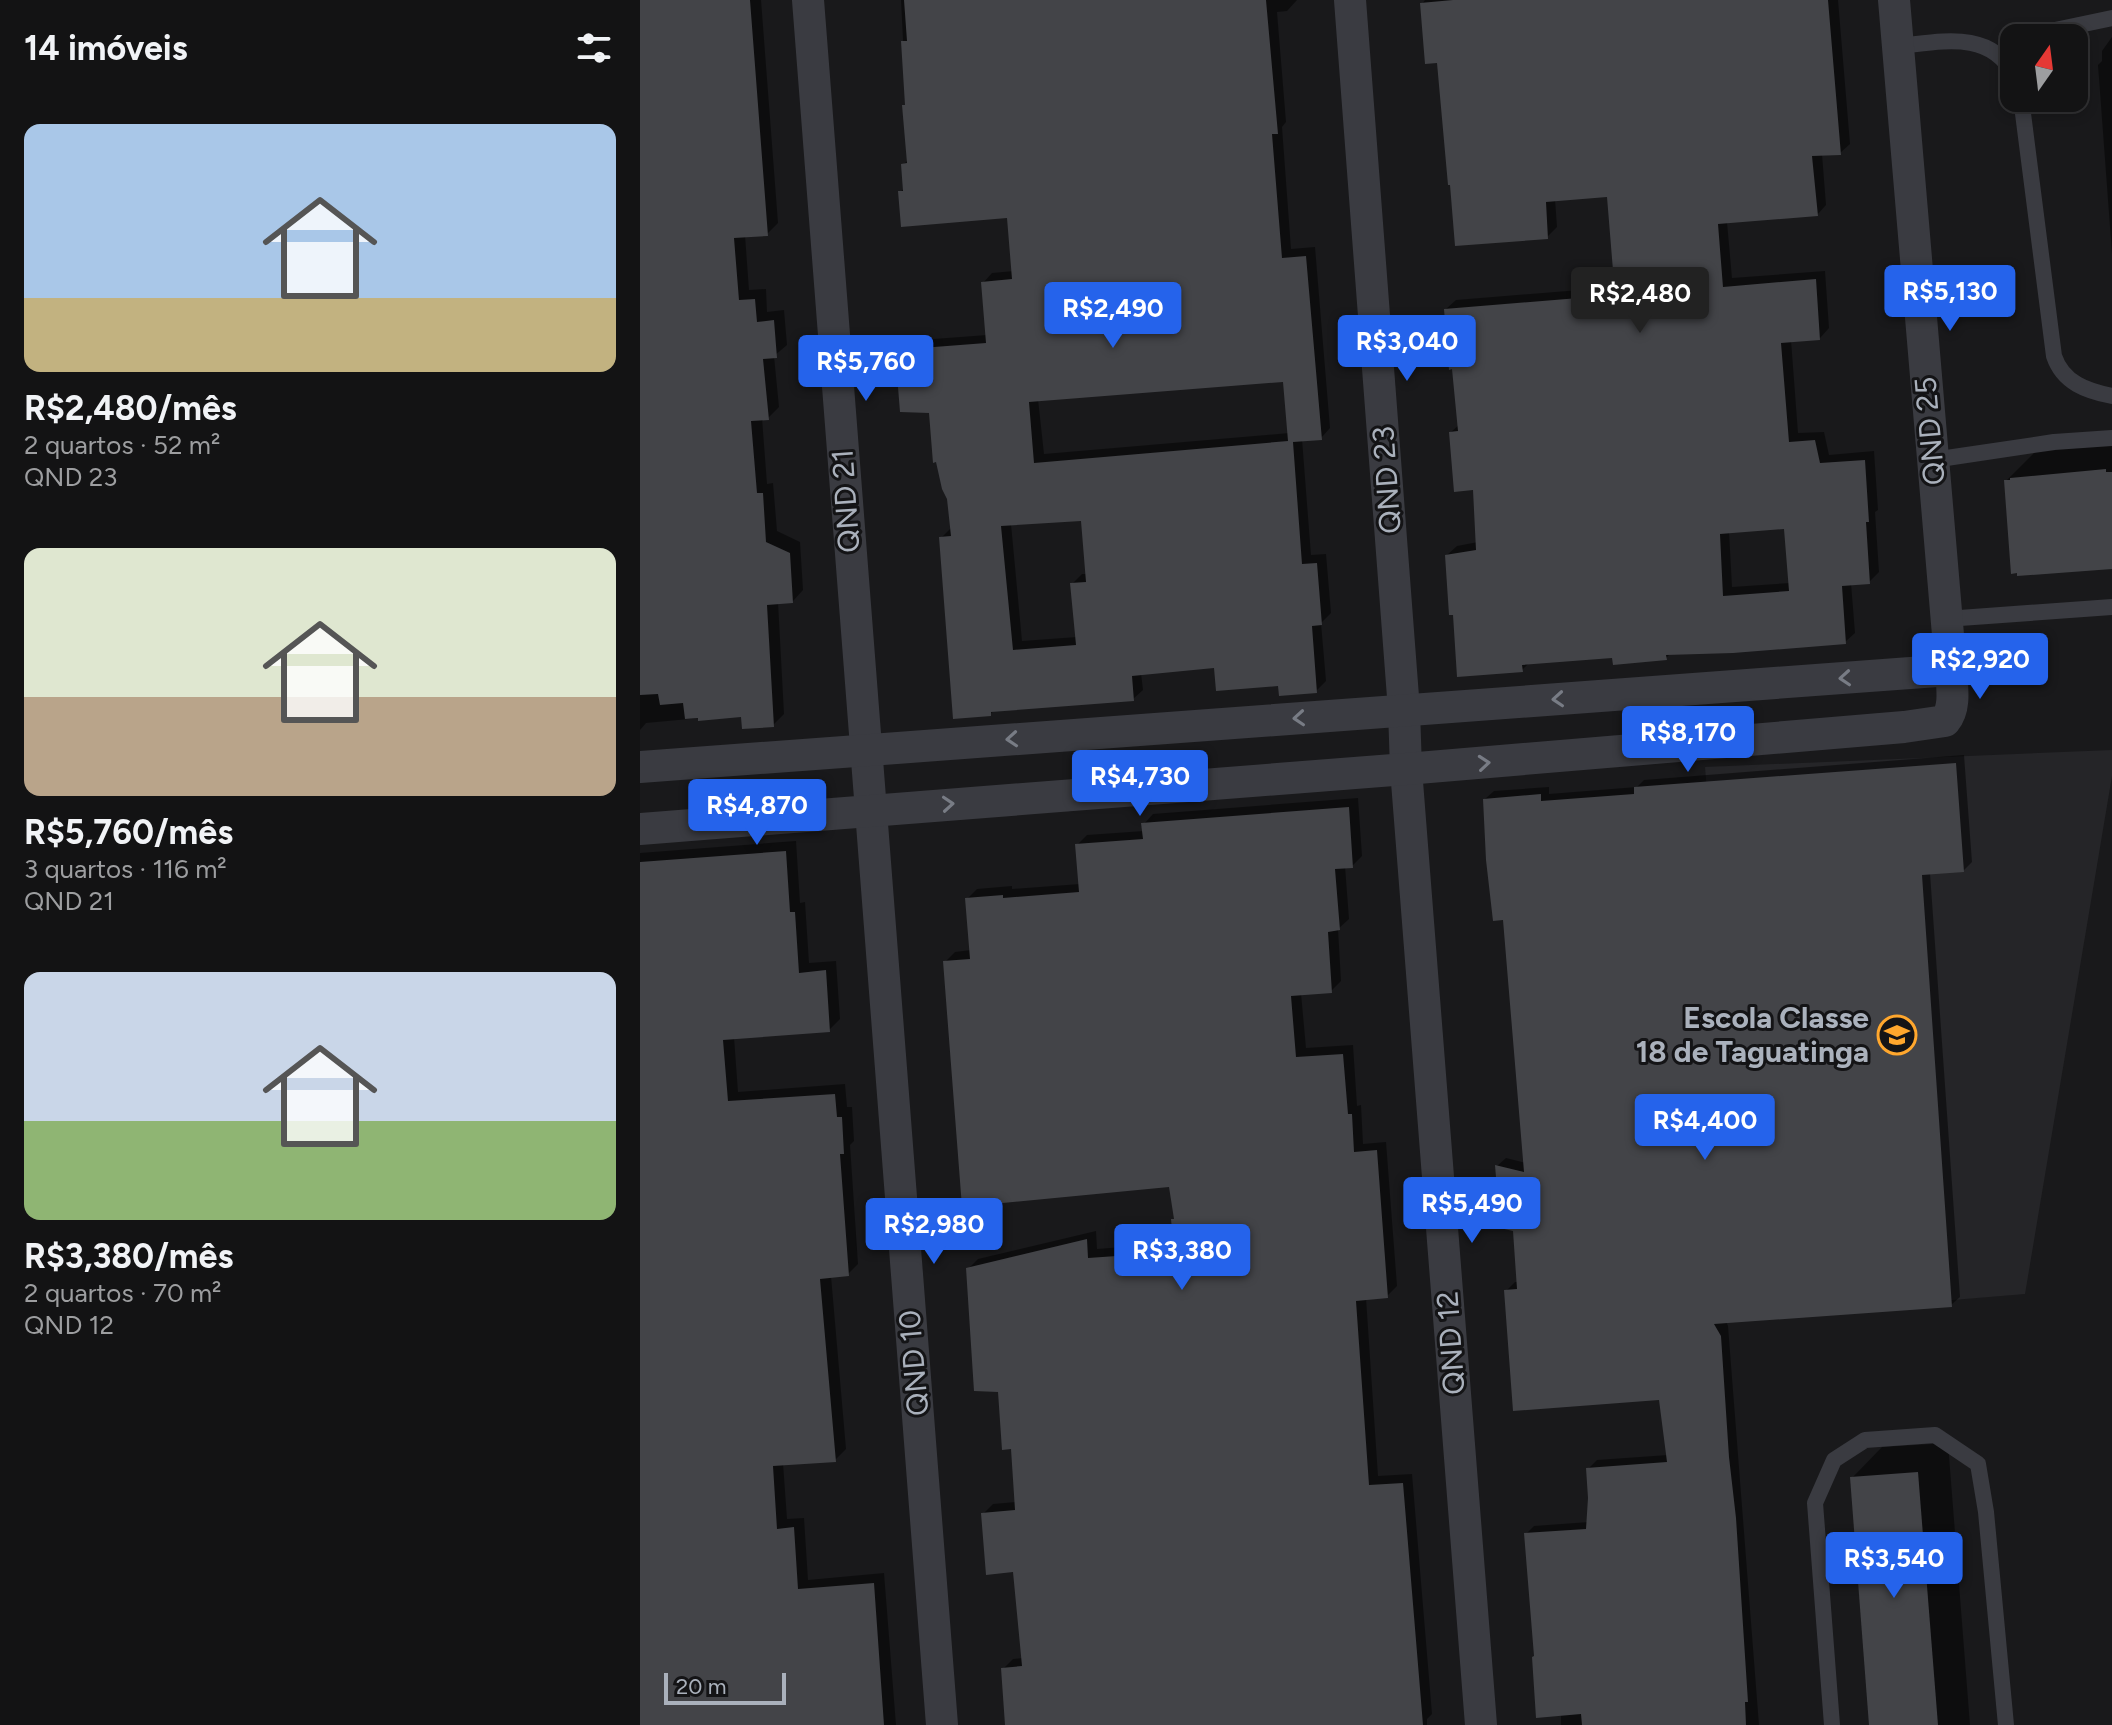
<!DOCTYPE html>
<html lang="pt">
<head>
<meta charset="utf-8">
<style>
	body { margin:0; font-family:Figtree,sans-serif; background:#1c1c1d; color:#f1f3f6; height:100vh; display:flex; flex-direction:column; font-size:30px; white-space:nowrap }
	* { box-sizing:border-box; margin:0 }
	p { font-size:26px; color:#9d9ea0 }
	.icon { flex:none; width:44px; height:44px; fill:none; stroke:currentColor; stroke-width:2; stroke-linecap:round; stroke-linejoin:round }
	.map { position:relative; flex:1; overflow:hidden }
	.panel { display:flex; flex-direction:column; background:#131314; width:640px }
	.panel>* { flex:none }
	.needle { width:52px; rotate:14deg }
	.buttons { position:absolute; left:1360px; top:24px; display:grid; gap:16px }
	.buttons a { display:grid; place-items:center; width:88px; height:88px; border-radius:16px; background:#131314; box-shadow:0 4px 12px #0003,0 0 0 2px #323234; font-size:40px }
	.scale { position:absolute; left:24px; bottom:20px; width:122px; box-sizing:border-box; padding-left:8px; border:4px solid #aab1bc; border-top:0; font-size:22px; line-height:28px; white-space:nowrap; color:#aab1bc; -webkit-text-stroke:6px #141416; paint-order:stroke }
	.price { position:absolute; translate:-50% -68px; padding:0 18px; border-radius:8px; background:#2563eb; color:#fff; font-size:26px; line-height:52px; filter:drop-shadow(0 2px 4px #0008) }
	.price::after { content:''; position:absolute; left:50%; top:48px; width:24px; height:18px; margin-left:-12px; background:inherit; clip-path:polygon(0 0,100% 0,50% 100%) }
	.price.active { background:#222; color:#fff }
	ul { padding:0; list-style:none }
	li { display:grid; align-content:center; gap:16px; height:424px; padding:0 24px }
	li span { display:grid; place-items:center; height:248px; border-radius:16px; color:#555 }
	li>.icon { margin-inline-start:auto }
	span .icon { width:144px; height:144px; fill:#fffc; stroke-width:1 }
	li b { font-size:34px }
	h2 { display:flex; justify-content:space-between; align-items:center; height:96px; padding:0 24px; font-size:34px }
	main { display:flex; flex:1; min-height:0 }
	.map>svg:first-child { display:block }
	.built { fill:#252528 }
	.shadow { fill:#0007; fill-rule:evenodd }
	.building { fill:#434448; fill-rule:evenodd }
	.lines { fill:none; stroke-linecap:round; stroke-linejoin:round }
	.lane { stroke:#3a3b41; stroke-width:16 }
	.street { stroke:#3a3b41; stroke-width:32 }
	.oneway { stroke:#787c85 }
	.labels { text-anchor:middle; stroke-width:6; stroke-linejoin:round; paint-order:stroke }
	.street-label { font-size:30px; fill:#aab1bc; stroke:#141416 }
	.poi-label { font-size:30px; font-weight:bold; fill:#aab1bc; stroke:#141416; text-anchor:end }
</style>
</head>
<body>
<main>
<section class="panel">
<h2>14 imóveis<svg class="icon" aria-label="filters" viewBox="0 0 24 24"><path d="M4 7h16M4 17h16"/><circle cx="9" cy="7" r="2"/><circle cx="15" cy="17" r="2"/></svg></h2>
<ul>
<li><span style="background:linear-gradient(#a9c7e8 70%,#c2b280 0)"><svg class="icon" aria-label="home" viewBox="0 0 24 24"><path d="M3 11l9-7 9 7M6 9v11h12V9"/></svg></span><div><b>R$2,480/mês</b><p>2 quartos · 52 m²</p><p>QND 23</p></div></li>
<li><span style="background:linear-gradient(#dfe7d0 60%,#b9a48a 0)"><svg class="icon" aria-label="home" viewBox="0 0 24 24"><path d="M3 11l9-7 9 7M6 9v11h12V9"/></svg></span><div><b>R$5,760/mês</b><p>3 quartos · 116 m²</p><p>QND 21</p></div></li>
<li><span style="background:linear-gradient(#c9d6e8 60%,#8fb573 0)"><svg class="icon" aria-label="home" viewBox="0 0 24 24"><path d="M3 11l9-7 9 7M6 9v11h12V9"/></svg></span><div><b>R$3,380/mês</b><p>2 quartos · 70 m²</p><p>QND 12</p></div></li>
</ul>
</section>
<div class="map">
<svg width="1472" height="1725" viewBox="0 0 1472 1725">
	<rect width="100%" height="100%" fill="#19191b"/>
	<path class="built" d="M1472,750V776L1385,1294L1109,1317L1065,767Z"/>
	<g class="shadow">
		<path d="M0,0H121L138,223L127,234L105,235L109,290L126,289L127,312L144,310L147,345L134,356L139,407L128,418H122L127,484L133,483L137,531L160,542L163,590L153,601L138,602L144,714L133,725L103,714L6,723L0,730Z"/>
		<path d="M261,0H657L647,11L637,12L646,122L642,127L651,249L675,247L690,428L681,438L662,439L671,555L686,554L691,613L681,623L686,681L676,691L640,684L576,665L501,673L503,690L493,699L355,710L350,714L301,538L312,527L309,499L291,411L257,351L267,341L347,335L343,283L352,273L374,271L369,216L260,192L265,188L263,165L269,159ZM644,379L649,433L404,454L398,399ZM443,519L447,574H442L432,584L437,637L382,641L371,524Z"/>
		<path d="M785,0H1198L1210,144L1200,153L1182,154L1186,205L1177,215L1087,222L1092,278L1185,271L1189,328L1180,338L1151,340L1158,433L1184,432L1189,455L1234,451L1238,510L1235,512L1239,572L1229,582L1211,583L1215,633L1205,642L1031,653L1026,658L974,656L890,662L882,670L807,555L817,546L838,542L834,488L811,432L820,424L806,309L816,300L977,287L969,194L915,199L917,227L907,237L799,61L782,4ZM1146,527L1150,583L1092,587L1089,531Z"/>
		<path d="M1472,37V254L1458,65L1462,61V51Z"/>
		<path d="M1472,442V567L1366,481L1396,451Z"/>
		<path d="M1324,755L1332,862L1323,871L1290,873L1320,1297L1311,1305L1086,1321L1088,1326L1119,1725H921V1716H898L896,1655L886,1534L894,1526L949,1522L948,1469L957,1460L1028,1455L1021,1398L866,1291L875,1282H879L875,1230L857,1166L866,1158L886,1163L865,918L845,799L854,791L909,787V794L997,787L1004,780Z"/>
		<path d="M718,798L722,856L712,866H705L709,919L698,929L701,981L691,991L661,993L666,1048L713,1045L717,1106L721,1105L723,1144L746,1142L757,1286L747,1296L726,1298L738,1476L772,1474L792,1714L787,1719V1725H367L363,1669L373,1659L383,1658L375,1570L343,1514L353,1504L376,1502L372,1447L328,1269L338,1259L456,1231L457,1249L535,1243L536,1217L531,1185L305,962L315,952L331,950L327,899L337,889L372,886V889L440,884L437,845L447,835L504,831V824L513,814Z"/>
		<path d="M156,841L160,903L165,902L169,963L196,961L200,1019L189,1030L94,1037L98,1092L205,1084L207,1107H212L214,1141L210,1145L218,1264L208,1274L191,1276L206,1449L195,1460L143,1463L147,1519L164,1518L168,1580L244,1573L256,1725H33L0,1720V853Z"/>
		<path d="M1308,1443L1330,1725H1231L1212,1478L1242,1447Z"/>
	</g>
	<g class="building">
		<path d="M0,0H110L128,236L94,238L99,300L115,299L117,322L134,320L137,358L123,359L129,420L111,421L117,493H123L126,542L150,553L153,603L127,605L134,727L102,729L101,717L58,721V718L45,719L43,703L20,705L18,694L0,695Z"/>
		<path d="M264,0H626L638,134H632L642,258L666,256L682,440L653,442L662,564L677,563L682,625L672,626L677,693L639,696L638,686L576,691L574,668L492,676L494,701L351,712V716L313,719L299,537L311,536L307,499L302,489L296,462L293,463L289,413L260,412L255,350L346,343L341,282L372,279L367,218L261,227L258,191H263L261,164L267,163L262,105H265L261,41H267ZM643,382L648,441L394,463L389,402ZM441,521L446,582L430,583L436,645L373,650L361,526Z"/>
		<path d="M813,0H1188L1201,155L1172,156L1178,216L1078,224L1083,287L1176,279L1180,340L1141,343L1149,442L1175,440L1180,463L1225,460L1229,522H1226L1230,584L1202,586L1206,644L1093,653L1026,655L1027,660L973,665L972,658L882,665L883,672L817,677L813,615H809L805,555L836,550L833,490L814,492L809,432L818,431L812,369L809,370L804,309L975,295L967,197L906,202L908,239L815,246L810,185H808L797,63L785,64L780,3ZM1144,529L1149,591L1083,596L1080,534Z"/>
		<path d="M1466,469V472H1472V569L1377,576V573L1371,574L1364,480H1370V478Z"/>
		<path d="M1316,763L1324,872L1282,875L1312,1307L1074,1324L1081,1336L1089,1457L1096,1518L1108,1702H1105L1106,1725H942L941,1714L896,1718L892,1657L894,1656L884,1533L946,1529L948,1498L946,1468L1027,1462L1019,1400L873,1411L864,1290L877,1289L873,1231L860,1228L855,1165L884,1172L863,920L853,921L846,860L843,799L901,794V801L994,794V787Z"/>
		<path d="M709,807L713,868L695,869L700,930L688,932L692,993L651,996L656,1057L703,1054L708,1114H712L714,1152L737,1150L748,1298L716,1301L729,1485L763,1483L783,1725H365L361,1668L382,1666L373,1572L346,1575L341,1513L375,1510L371,1449L362,1450L358,1392L334,1391L326,1268L447,1239L448,1258L534,1252L531,1219H534L529,1187L322,1207L303,961L330,959L325,898L363,895V898L439,892L435,844L503,839L501,823Z"/>
		<path d="M146,851L150,912H155L159,973L186,970L190,1032L83,1040L88,1101L195,1094L197,1117H202L204,1154H200L209,1276L180,1279L196,1462L133,1466L137,1529L154,1527L158,1589L234,1583L244,1725H0V862Z"/>
		<path d="M1278,1472L1298,1725H1229L1210,1477Z"/>
	</g>
	<g class="lines">
		<g class="lane">
			<path d="M1377,38L1472,18"/>
			<path d="M1258,46C1300,42 1350,29 1374,75"/>
			<path d="M1381,98L1414,356C1423,383 1447,391 1472,396"/>
			<path d="M1293,460L1414,442L1472,438"/>
			<path d="M1306,619L1472,607"/>
			<path d="M1192,1725L1175,1503L1194,1460L1225,1440L1295,1435L1338,1464L1346,1512L1366,1725"/>
		</g>
		<g class="street">
			<path d="M168,0L302,1725"/>
			<path d="M710,0L764,710L766,769L841,1725"/>
			<path d="M0,767L1311,670"/>
			<path d="M0,829L766,769L1264,727L1305,721C1316,708 1312,687 1311,670L1254,0"/>
		</g>
	</g>
	<defs><path id="oneway-chevron" d="M-2-3.5L2.5 0L-2 3.5" fill="none" stroke-width="1.6" stroke-linecap="round" stroke-linejoin="round" transform="scale(2)"/></defs>
	<g class="oneway">
		<use href="#oneway-chevron" transform="translate(1205 678) rotate(176)"/>
		<use href="#oneway-chevron" transform="translate(918 699) rotate(176)"/>
		<use href="#oneway-chevron" transform="translate(659 718) rotate(176)"/>
		<use href="#oneway-chevron" transform="translate(372 739) rotate(176)"/>
		<use href="#oneway-chevron" transform="translate(844 763) rotate(-5)"/>
		<use href="#oneway-chevron" transform="translate(308 804) rotate(-4)"/>
	</g>
	<defs>
		<symbol id="school-ring" viewBox="-11 -11 22 22"><circle r="9.5" fill="#141416" stroke="#ffa72d" stroke-width="1.5"/><path d="M0-5L7-2L0 1L-7-2ZM-4 1L0 2.5L4 1V4Q0 6-4 4Z" fill="#ffa72d"/></symbol>
	</defs>
	<g fill-rule="evenodd">
		<use href="#school-ring" x="1235" y="1013" width="44" height="44"/>
	</g>
	<g class="labels">
		<g class="street-label">
			<text transform="translate(1290 431) rotate(-95)" y="10">QND 25</text>
			<text transform="translate(747 480) rotate(-94)" y="10">QND 23</text>
			<text transform="translate(206 501) rotate(-94)" y="10">QND 21</text>
			<text transform="translate(811 1343) rotate(-94)" y="10">QND 12</text>
			<text transform="translate(274 1363) rotate(-95)" y="10">QND 10</text>
		</g>
		<g class="poi-label">
			<text x="1229" y="1028">Escola Classe<tspan x="1229" dy="34">18 de Taguatinga</tspan></text>
		</g>
	</g>
</svg>
<div class="buttons">
<a><svg class="needle" viewBox="-14 -14 28 28"><path d="M0-13l5 13h-10z" fill="#e53935"/><path d="M0 13l5-13h-10z" fill="#9d9ea0"/></svg></a>
</div>
<div class="scale">20 m</div>
<b class="price" style="left:1310px;top:333px">R$5,130</b>
<b class="price active" style="left:1000px;top:335px">R$2,480</b>
<b class="price" style="left:473px;top:350px">R$2,490</b>
<b class="price" style="left:767px;top:383px">R$3,040</b>
<b class="price" style="left:226px;top:403px">R$5,760</b>
<b class="price" style="left:1340px;top:701px">R$2,920</b>
<b class="price" style="left:1048px;top:774px">R$8,170</b>
<b class="price" style="left:500px;top:818px">R$4,730</b>
<b class="price" style="left:117px;top:847px">R$4,870</b>
<b class="price" style="left:1065px;top:1162px">R$4,400</b>
<b class="price" style="left:832px;top:1245px">R$5,490</b>
<b class="price" style="left:294px;top:1266px">R$2,980</b>
<b class="price" style="left:542px;top:1292px">R$3,380</b>
<b class="price" style="left:1254px;top:1600px">R$3,540</b>
</div>
</main>
</body>
</html>
